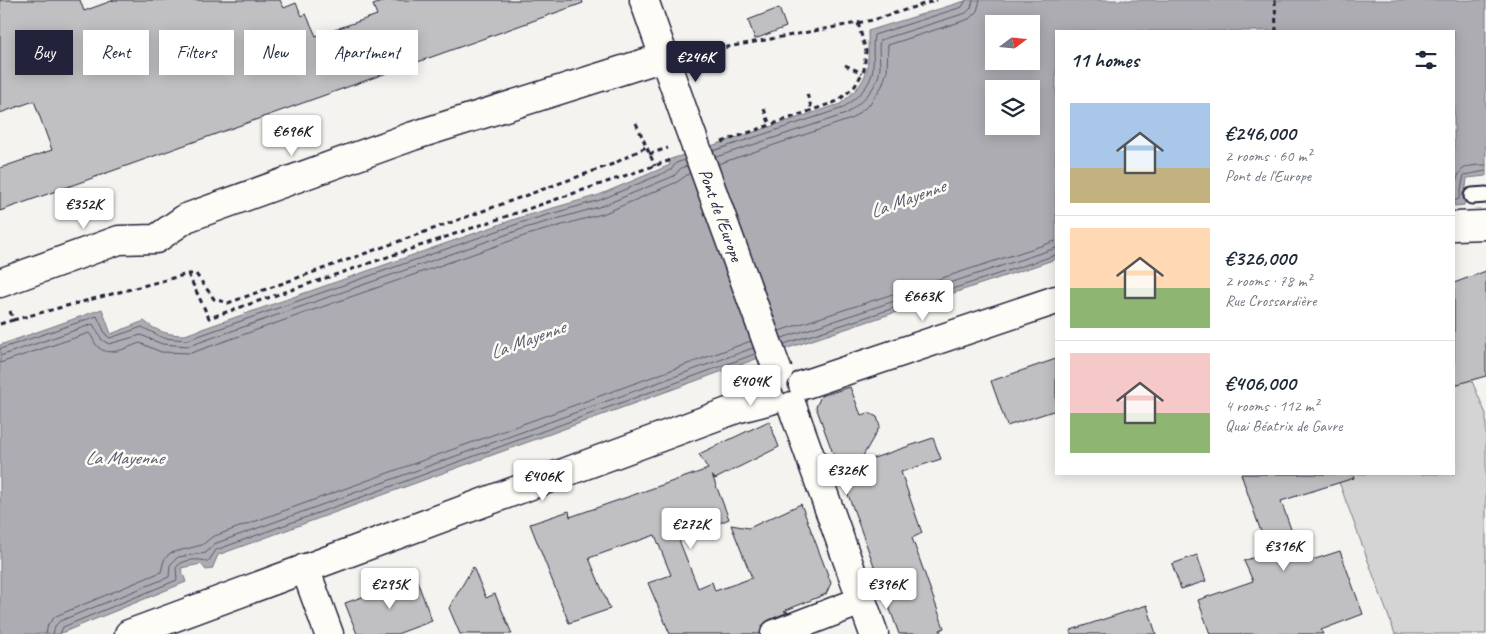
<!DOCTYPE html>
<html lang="en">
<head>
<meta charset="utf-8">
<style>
	body { margin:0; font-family:Caveat,sans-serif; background:#f6f6f7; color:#1f2937; height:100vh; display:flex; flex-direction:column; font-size:19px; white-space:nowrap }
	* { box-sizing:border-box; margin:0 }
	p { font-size:16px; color:#747a83 }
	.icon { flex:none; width:28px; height:28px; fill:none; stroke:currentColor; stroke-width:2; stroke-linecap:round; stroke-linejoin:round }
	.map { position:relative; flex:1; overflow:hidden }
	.side { position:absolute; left:1055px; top:30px; width:400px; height:445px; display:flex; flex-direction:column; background:#fff; border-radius:0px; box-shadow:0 2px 12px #0003 }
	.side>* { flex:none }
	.banner { position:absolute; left:15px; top:30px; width:475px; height:45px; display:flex; gap:10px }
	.needle { width:32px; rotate:74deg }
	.controls { position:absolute; left:985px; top:15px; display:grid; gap:10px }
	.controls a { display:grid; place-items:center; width:55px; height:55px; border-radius:0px; background:#fff; box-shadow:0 2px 12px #0003; font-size:25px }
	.price { position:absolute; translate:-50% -42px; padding:0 11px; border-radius:5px; background:#fff; color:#222; font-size:16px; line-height:32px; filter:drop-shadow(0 1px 2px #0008) }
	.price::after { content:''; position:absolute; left:50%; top:30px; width:15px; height:11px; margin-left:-8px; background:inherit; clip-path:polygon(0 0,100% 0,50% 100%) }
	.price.selected { background:#22223b; color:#fff }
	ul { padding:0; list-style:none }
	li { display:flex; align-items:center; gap:15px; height:125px; padding:0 15px }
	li+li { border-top:1px solid #e0e1e3 }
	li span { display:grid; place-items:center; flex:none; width:140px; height:100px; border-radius:0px; color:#555 }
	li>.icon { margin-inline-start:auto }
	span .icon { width:60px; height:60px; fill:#fffc; stroke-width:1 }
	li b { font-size:21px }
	h2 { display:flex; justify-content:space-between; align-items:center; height:60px; padding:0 15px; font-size:21px }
	.chip { padding:0 18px; border-radius:0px; background:#fff; box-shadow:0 2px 12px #0003; font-size:18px; line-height:45px }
	.chip.selected { background:#22223b; color:#fff }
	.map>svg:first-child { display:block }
	.green { fill:#d5d4d5; stroke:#7c7b88 }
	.water { fill:#acacb2; stroke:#757582; fill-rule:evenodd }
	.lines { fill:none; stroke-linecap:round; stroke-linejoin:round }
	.shore { stroke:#59596b; stroke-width:1 }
	.building { fill:#c0bfc2; stroke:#22223b }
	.lane-casing { stroke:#22223b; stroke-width:19 }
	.street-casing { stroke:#22223b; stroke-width:31 }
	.secondary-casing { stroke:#22223b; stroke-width:31 }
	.path { stroke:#22223b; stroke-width:3; stroke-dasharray:5 4; stroke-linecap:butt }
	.lane { stroke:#fdfcf7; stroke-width:15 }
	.street { stroke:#fdfcf7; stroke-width:28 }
	.secondary { stroke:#fdfcf7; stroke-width:28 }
	.secondary-bridge-casing { stroke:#22223b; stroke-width:31; stroke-linecap:butt }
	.secondary-bridge { stroke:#fdfcf7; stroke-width:28 }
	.labels { text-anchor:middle; stroke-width:5; stroke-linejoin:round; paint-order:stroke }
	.street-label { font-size:18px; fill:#22223b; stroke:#fdfcf7 }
	.water-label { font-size:19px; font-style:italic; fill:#59596b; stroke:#fdfcf7 }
</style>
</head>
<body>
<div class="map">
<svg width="1486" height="634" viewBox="0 0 1486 634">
	<rect width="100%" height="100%" fill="#f4f3ef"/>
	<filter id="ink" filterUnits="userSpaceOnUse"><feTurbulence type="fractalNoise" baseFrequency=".02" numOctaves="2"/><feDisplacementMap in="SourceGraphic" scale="10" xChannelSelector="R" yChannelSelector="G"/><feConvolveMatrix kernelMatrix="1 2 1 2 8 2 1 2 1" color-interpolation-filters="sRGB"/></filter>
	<g filter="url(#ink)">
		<path class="green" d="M1454,359L1471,379L1486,414V634H1395L1336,474H1454Z"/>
		<path class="water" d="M968,0H1486V176L1467,178L1464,205L1454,206V31H1056V259L764,356L218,555L212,569L206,570L201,564L181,568L186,582L59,634H0V345L102,309L111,334L144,321C157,332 169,335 185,335L521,217L599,195L670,165L668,160L840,104C872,78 868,70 868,31ZM994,24H1031V61H994ZM994,89H1031V126H994Z"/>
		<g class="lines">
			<g class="shore">
				<path d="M713,151L843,108C856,98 872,86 873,67C874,57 872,45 874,35L962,7L966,0"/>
				<path d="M716,157L846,114C861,102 879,88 880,67C880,58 878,48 880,40L966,13L971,8L973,0"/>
				<path d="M718,164L851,119L869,105L882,86L887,71L888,45L969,19L977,11L980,0"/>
				<path d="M1454,194C1458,169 1460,165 1486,165"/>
				<path d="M1454,201L1459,199L1464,175L1486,171"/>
				<path d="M779,331L1056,241"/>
				<path d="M782,338L1056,248"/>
				<path d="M784,344L1056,255"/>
				<path d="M0,349L97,316L106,335L110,338L142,327L163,338L187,340L523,222L600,200L671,170L676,163L685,160"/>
				<path d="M0,356L93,324L102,340L109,344L141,335L162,344L189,346L525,228L602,206L674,176L681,168L687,166"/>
				<path d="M0,363L89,333C93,337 94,343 98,347C110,358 127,347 140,343L161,352L191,353L527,235L605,213L677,182L690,173"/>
				<path d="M46,634L48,624L56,616L161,572L164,560L170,553L202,545L212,537L751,341"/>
				<path d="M53,634L55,626L60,621L169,577L170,565L178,557L206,553L214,544L753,348"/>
				<path d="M60,634L63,627L177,580L176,568C181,559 200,558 208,562L216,550L755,354"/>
			</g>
		</g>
		<g class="building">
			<path d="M0,0H80L84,11L114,0H280L284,8L296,3L302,16L306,14L316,36L377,15L373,5L387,0H582L583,3L0,211V168L52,150L34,101L0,113Z"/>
			<path d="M779,8L786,27L755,39L748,20Z"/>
			<path d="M1486,271V376L1454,385V283Z"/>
			<path d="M1056,359V410L1007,426L991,381Z"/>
			<path d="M850,387L861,415L869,413L877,417L880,426L859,463L933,438L941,459L901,472L922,533L912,538L944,628L940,630L941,634H899L816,407L821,396Z"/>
			<path d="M769,421L779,447L715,479L712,475L729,519L679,540L698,588L712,582L715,591L752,578L731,525L749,528L801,504L831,583L826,594L784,611L788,612L769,620L763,625L760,634H670L648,583L671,575L655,535L589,558L610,609L569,623L530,524L569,511L570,517L708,469L699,454Z"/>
			<path d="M1241,474H1353L1354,478L1281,501L1303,563L1340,551L1363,614L1321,630L1323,634H1210L1198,600L1253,581L1244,561L1268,552Z"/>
			<path d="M1197,555L1206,581L1181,589L1172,564Z"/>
			<path d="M473,567L486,598L495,594L512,634H460L449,608Z"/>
			<path d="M416,578L432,621L397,634H357L345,603Z"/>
			<path d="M1147,605L1156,634H1071V630Z"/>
		</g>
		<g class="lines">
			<defs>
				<path id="lane" d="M1472,196L1486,195"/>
				<g id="street">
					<path d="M644,0L687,122"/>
					<path d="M0,283L119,240L156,239L186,218L413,136L664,57"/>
					<path d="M792,406L874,634"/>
					<path d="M305,568L329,634"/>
					<path d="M775,634L861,601"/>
				</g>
				<g id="secondary">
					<path d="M1454,226L1486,225"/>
					<path d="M803,385L1056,300"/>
					<path d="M129,634L736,409L771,400"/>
				</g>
			</defs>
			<use href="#lane" class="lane-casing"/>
			<use href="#street" class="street-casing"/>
			<use href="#secondary" class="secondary-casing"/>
			<g class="path">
				<path d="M1275,0L1276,31"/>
				<path d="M690,54L873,20L937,0"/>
				<path d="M845,65L862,73"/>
				<path d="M807,94L812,110"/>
				<path d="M764,109L770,125"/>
				<path d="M636,123L655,166"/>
				<path d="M722,142L838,101L855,86L864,70L866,51L858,23"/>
				<path d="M649,154L668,148"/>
				<path d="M188,274L209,318L674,159"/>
				<path d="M13,320L188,274H196L214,299L228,303L613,164L646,147"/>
				<path d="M0,324L13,320L9,308"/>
			</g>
			<use href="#lane" class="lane"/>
			<use href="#street" class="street"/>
			<use href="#secondary" class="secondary"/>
			<defs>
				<g id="secondary-bridge">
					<path id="s1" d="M687,122L778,372"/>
				</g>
			</defs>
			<use href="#secondary-bridge" class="secondary-bridge-casing"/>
			<use href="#secondary-bridge" class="secondary-bridge"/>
		</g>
	</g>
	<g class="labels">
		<g class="street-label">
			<text dy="6" stroke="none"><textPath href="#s1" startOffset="99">Pont de l'Europe</textPath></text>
		</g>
		<g class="water-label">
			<text transform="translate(907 198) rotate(-20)" y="7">La Mayenne</text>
			<text transform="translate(527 339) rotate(-20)" y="7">La Mayenne</text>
			<text x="124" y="464">La Mayenne</text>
		</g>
	</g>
</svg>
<div class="controls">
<a><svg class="needle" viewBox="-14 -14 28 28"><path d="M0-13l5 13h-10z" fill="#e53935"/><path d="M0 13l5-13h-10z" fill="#747a83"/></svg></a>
<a><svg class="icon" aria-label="layers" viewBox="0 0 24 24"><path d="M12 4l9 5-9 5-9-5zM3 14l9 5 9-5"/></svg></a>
</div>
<b class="price selected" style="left:696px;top:83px">€246K</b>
<b class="price" style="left:292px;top:157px">€696K</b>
<b class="price" style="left:84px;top:230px">€352K</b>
<b class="price" style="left:923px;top:322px">€663K</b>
<b class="price" style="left:751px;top:407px">€404K</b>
<b class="price" style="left:847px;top:496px">€326K</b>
<b class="price" style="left:543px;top:502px">€406K</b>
<b class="price" style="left:691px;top:550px">€272K</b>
<b class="price" style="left:1284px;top:572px">€316K</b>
<b class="price" style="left:390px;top:610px">€295K</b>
<b class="price" style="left:887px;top:610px">€396K</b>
<div class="banner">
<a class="chip selected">Buy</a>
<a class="chip">Rent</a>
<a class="chip">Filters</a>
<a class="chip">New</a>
<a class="chip">Apartment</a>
</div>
<section class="side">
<h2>11 homes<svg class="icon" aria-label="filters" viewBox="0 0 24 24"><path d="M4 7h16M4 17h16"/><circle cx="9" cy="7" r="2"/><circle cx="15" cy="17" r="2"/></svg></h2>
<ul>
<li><span style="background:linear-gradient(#a9c7e8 65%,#c2b280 0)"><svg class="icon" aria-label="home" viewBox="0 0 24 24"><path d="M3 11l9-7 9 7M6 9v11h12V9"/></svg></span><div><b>€246,000</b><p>2 rooms · 60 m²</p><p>Pont de l'Europe</p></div></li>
<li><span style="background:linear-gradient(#ffd9b3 60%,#8fb573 0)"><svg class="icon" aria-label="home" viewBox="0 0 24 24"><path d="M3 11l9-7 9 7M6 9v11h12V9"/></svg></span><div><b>€326,000</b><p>2 rooms · 78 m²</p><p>Rue Crossardière</p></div></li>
<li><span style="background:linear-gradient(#f6c9c9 60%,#8fb573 0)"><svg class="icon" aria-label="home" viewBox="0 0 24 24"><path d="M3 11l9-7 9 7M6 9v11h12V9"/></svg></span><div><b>€406,000</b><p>4 rooms · 112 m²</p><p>Quai Béatrix de Gavre</p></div></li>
</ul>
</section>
</div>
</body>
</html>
